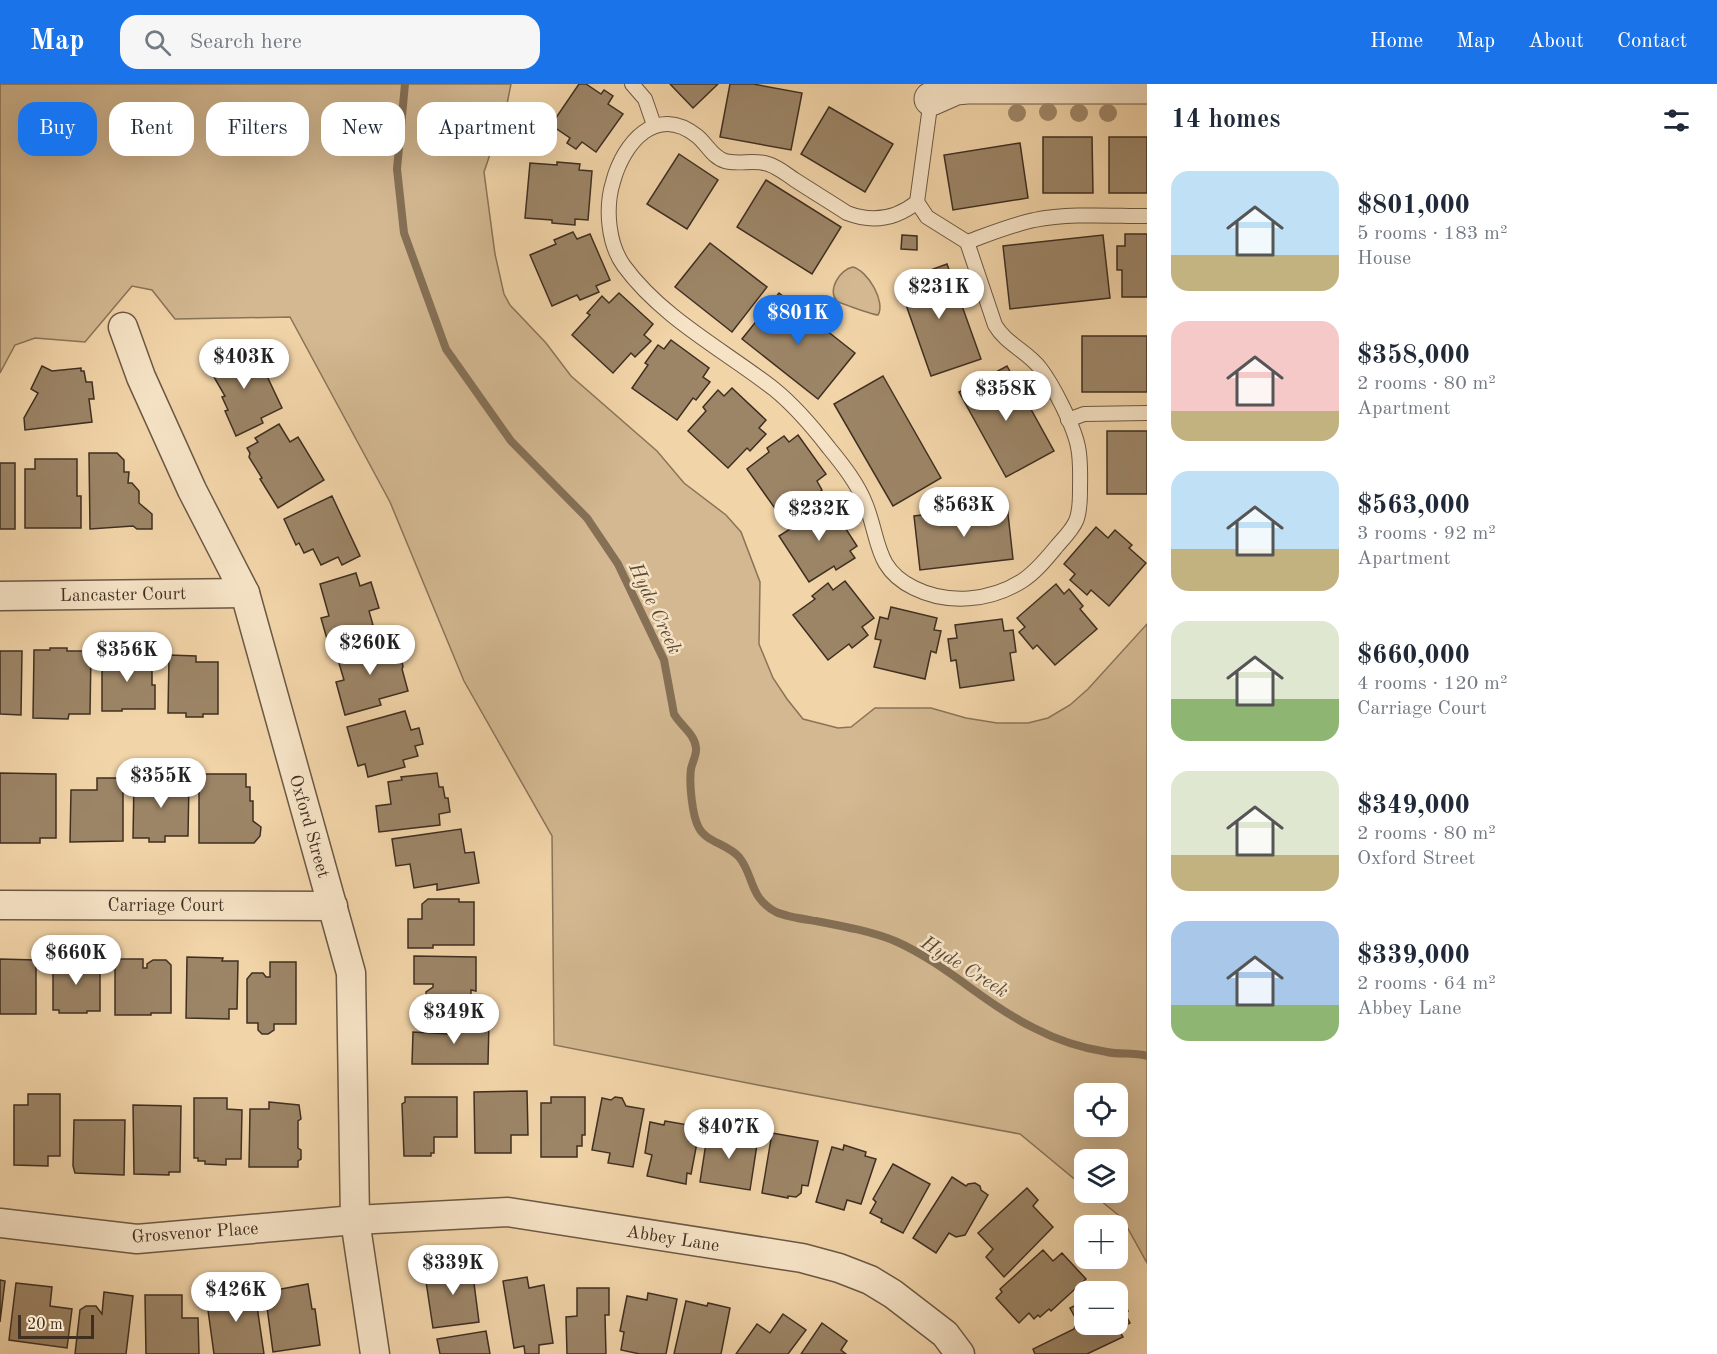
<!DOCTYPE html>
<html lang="en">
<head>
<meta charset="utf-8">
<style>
	body { margin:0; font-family:"Old Standard TT",serif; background:#f6f6f7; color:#1f2937; height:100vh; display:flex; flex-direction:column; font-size:22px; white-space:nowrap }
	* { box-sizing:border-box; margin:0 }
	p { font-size:20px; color:#747a83 }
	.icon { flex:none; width:33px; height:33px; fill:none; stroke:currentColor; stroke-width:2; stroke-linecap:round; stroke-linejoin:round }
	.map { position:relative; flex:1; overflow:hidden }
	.side { display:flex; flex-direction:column; background:#fff; width:570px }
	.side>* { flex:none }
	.top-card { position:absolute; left:18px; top:18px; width:570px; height:54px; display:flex; gap:12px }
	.tools { position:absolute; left:1074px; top:999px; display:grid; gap:12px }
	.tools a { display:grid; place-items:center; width:54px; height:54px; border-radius:12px; background:#fff; box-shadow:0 6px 24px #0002; font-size:30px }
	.scale { position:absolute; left:18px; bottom:15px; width:76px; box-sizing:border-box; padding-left:6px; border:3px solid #3f2f21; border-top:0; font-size:16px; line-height:21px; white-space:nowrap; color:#3f2f21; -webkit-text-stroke:4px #f6e3c6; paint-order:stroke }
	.price { position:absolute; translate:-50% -51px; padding:0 14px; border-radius:21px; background:#fff; color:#222; font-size:20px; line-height:39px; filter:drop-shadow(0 2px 3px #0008) }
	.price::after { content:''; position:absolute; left:50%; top:36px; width:18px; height:14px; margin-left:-9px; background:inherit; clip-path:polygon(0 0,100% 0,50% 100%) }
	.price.current { background:#1a73e8; color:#fff }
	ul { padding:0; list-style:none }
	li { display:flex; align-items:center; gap:18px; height:150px; padding:0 24px }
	li span { display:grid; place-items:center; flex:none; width:168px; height:120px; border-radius:18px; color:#555 }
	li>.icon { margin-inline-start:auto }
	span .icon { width:72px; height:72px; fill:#fffc; stroke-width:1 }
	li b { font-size:26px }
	h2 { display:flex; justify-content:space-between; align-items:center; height:72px; padding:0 24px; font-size:26px }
	.pill { padding:0 21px; border-radius:18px; background:#fff; box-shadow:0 6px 24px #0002; font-size:21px; line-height:54px }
	.pill.current { background:#1a73e8; color:#fff }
	header { display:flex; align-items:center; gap:36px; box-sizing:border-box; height:84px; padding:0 30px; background:#1a73e8; color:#fff }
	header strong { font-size:28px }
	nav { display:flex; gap:33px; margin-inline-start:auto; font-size:21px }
	.search { width:420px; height:54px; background:#f6f6f7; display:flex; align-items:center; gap:15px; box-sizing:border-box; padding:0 21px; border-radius:18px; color:#747a83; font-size:22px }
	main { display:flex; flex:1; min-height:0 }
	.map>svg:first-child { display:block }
	.green { fill:#d3b891; stroke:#897459; stroke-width:1.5; fill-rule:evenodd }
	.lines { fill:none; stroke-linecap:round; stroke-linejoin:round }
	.stream { stroke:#857056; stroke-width:8 }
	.building { fill:#9c8567; stroke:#3f2f21; stroke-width:1.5 }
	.service-casing { stroke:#6c5843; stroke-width:16 }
	.minor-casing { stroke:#6c5843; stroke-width:31 }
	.tertiary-casing { stroke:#6c5843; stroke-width:35 }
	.service { stroke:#f6e3c6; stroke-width:14 }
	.minor { stroke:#f6e3c6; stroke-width:28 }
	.tertiary { stroke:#f6e3c6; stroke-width:33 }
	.tree { fill:#a0886a }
	.labels { text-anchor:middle; stroke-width:5; stroke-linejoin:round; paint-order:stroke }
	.street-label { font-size:18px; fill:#3f2f21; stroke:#f6e3c6 }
	.water-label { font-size:20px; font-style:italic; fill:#5c4a37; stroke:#f6e3c6 }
</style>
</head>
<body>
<header>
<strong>Map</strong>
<div class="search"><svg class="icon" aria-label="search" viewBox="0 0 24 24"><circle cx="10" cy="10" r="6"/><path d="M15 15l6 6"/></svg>Search here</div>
<nav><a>Home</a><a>Map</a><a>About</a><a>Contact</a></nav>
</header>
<main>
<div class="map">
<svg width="1147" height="1270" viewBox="0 0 1147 1270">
	<rect width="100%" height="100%" fill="#f1d4a8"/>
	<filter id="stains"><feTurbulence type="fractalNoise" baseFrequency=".00333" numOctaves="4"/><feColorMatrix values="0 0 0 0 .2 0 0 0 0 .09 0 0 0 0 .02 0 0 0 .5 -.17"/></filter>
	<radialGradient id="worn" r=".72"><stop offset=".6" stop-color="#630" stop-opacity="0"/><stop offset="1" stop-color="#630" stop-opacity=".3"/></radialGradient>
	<g class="green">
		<path d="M0,0H511L507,20L484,88L495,170L504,210L510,221L546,259L571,292L657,367L684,399L726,431L741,448L760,498L759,560L773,594L787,615L803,635L838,644L851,643L875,624H931L966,634L997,639H1028L1048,634L1070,621L1088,605L1147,540V1179L1122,1134L1091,1109L1118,1108V1076H1084V1103L1020,1050L763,1002L554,961L552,752L464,597L390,418L290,233L175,235L152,206L132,202L85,258L35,254L15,261L0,289ZM1084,1010H1118V1042H1084Z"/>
		<path d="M853,183C868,187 886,218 878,231C874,231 839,219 837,217C827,206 840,185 853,183Z"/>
	</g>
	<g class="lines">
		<path class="stream" d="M405,0L397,85L404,149L446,265L511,357L587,434L618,480L664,576L674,630C680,641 695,650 696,664C697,670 692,679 691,685C689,698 692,732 699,744C706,758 728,760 739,773C754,791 749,814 776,828C787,833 803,835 816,837C842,842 870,847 895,857C945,879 985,920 1034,944C1057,956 1081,964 1107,968C1120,971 1133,968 1147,972"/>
	</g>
	<g class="building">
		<path d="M579,0H586L601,10L604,6L613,12L608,20L623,30L596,68L582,58L576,65L567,59L570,54L551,41Z"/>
		<path d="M670,0H718L693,24Z"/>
		<path d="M730,0H753L802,9L791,66L720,53Z"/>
		<path d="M829,23L893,60L865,108L801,70Z"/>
		<path d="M1043,53H1092L1093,109H1043Z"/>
		<rect x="1109" y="53" width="38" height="56"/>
		<path d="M1020,59L1028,114L953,126L944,71Z"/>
		<path d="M679,70L718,96L687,145L647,120Z"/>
		<path d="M557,78L580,80L579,86L592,87L588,136L575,135V141L552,139V136L525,134L530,79L557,81Z"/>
		<path d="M766,96L841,143L812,190L737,143Z"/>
		<path d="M573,148L577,155L590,150L610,196L596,202L599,208L580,216L577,211L552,222L530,171L556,160L554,156Z"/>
		<path d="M1125,150H1147V213H1122V186H1117V162H1125Z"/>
		<path d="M902,151L917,152V166L901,165Z"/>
		<path d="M1103,151L1110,214L1010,225L1003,162Z"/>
		<path d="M710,159L767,203L732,248L675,203Z"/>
		<path d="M947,180L981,275L931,292L898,198Z"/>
		<path d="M619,209L653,240L644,251L651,257L635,273L631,269L613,289L572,251L590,231L587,229L602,212L609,219Z"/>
		<path d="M779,209L855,269L818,315L742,255Z"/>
		<rect x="1082" y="252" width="65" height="56"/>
		<path d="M671,256L709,284L703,293L710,298L696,316L693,314L677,336L632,304L648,281L645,279L658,261L664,265Z"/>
		<path d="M237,262L244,278L257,271L282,324L261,334L263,339L236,352L225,327L228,326L222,313L225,312L214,293L216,292L209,275Z"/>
		<path d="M42,282L52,287L81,284V287H84L86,298H92L94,315H89L92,338L25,346L24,334L38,309L31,305Z"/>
		<path d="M1007,282L1054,367L1006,393L959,308Z"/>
		<path d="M883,292L941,394L893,422L834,320Z"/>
		<path d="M732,304L766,336L759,344L766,350L750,367L747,364L728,384L688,347L706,327L703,323L718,306L724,312Z"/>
		<path d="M279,340L290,358L298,353L324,396L278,424L260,395L262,394L249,373L250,369L247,364L258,358L255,354Z"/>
		<rect x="1107" y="347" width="40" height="63"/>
		<path d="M798,351L826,390L817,397L822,406L805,419L801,414L779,430L747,385L769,368L767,364L784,352L789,358Z"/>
		<path d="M89,369H117L124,376V388H129L128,399H132L139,407V419L152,430V445H137L133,442L90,445Z"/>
		<path d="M35,375H77V412H81V444H25V385H35Z"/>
		<rect x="0" y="379" width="15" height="66"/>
		<path d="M332,412L360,472L342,481L338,473L321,481L313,465L304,469L299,459L296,461L284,435Z"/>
		<path d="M819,419L824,427L831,422L857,462L850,467L855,474L836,486L834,482L809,498L779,452L803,437L800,431Z"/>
		<path d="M1007,421L1013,475L920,486L914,432Z"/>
		<path d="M1096,443L1108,454L1115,446L1132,461L1129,464L1146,479L1109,522L1091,506L1087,511L1070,496L1075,490L1064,480Z"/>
		<path d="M356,489L360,502L371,498L379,524L369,527L373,541L356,546L358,553L329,562L321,534L329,532L320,500Z"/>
		<path d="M845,497L874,534L862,543L868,551L852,564L849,560L828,576L793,531L815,515L812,512L828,499L833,506Z"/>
		<path d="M1056,500L1064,510L1069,505L1083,522L1080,525L1097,545L1055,581L1037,561L1033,565L1019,548L1025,543L1017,534Z"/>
		<path d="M891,523L937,534L934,546L941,547L936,569L931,567L925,595L874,583L881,556L875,555L880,533L888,535Z"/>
		<path d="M1002,535L1004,547L1013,546L1016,568L1010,569L1014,596L960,604L956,576L951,577L948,555L957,554L955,541Z"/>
		<path d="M379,557L380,562L394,558L397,569L401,571L403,583L402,585L408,607L379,615L381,621L345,631L336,598L344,596L336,569Z"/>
		<path d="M50,564H67V567H91L90,630H69L68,635L33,634L34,566H50Z"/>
		<path d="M0,567H22L21,631L0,630Z"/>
		<path d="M102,569L145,570V584H152V601H155V625H122V627H102Z"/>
		<path d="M169,571L196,572V578H218V630H203V633H186V629H168Z"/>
		<path d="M405,627L411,646L419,644L423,660L415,662L418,672L403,676L405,683L368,693L365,680L358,682L347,643Z"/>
		<path d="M0,689L56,690V754H40V759H0Z"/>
		<path d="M437,689L439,703H443L445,714H448L450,728L439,730L440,741L379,748L376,722L391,720L388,698L402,696L401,693Z"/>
		<path d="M199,690H246V703H250V717H253V737L261,743L260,752L254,759H199Z"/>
		<path d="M97,694H123V757L70,758L71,706H97Z"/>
		<path d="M134,696L189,697L188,752H165V758H149V754H133Z"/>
		<path d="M461,745L465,769L474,768L479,799L437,806V800L414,804L410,780L396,782L392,755Z"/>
		<path d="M428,815H459V818H474V861H433V864H408V835H422V820Z"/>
		<path d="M414,872L476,873V907L471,906V916H461V923H433L426,919V908L433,903V900H414Z"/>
		<path d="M187,873L223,874L222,877H238L237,925H229V935L186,934Z"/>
		<path d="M0,875L36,876V930H0Z"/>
		<path d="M53,875H100V927H87V929H59V926H53Z"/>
		<path d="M115,875H143V884H147V880L153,876H166L171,881V929H151V931H115Z"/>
		<path d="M270,878H296V940H274V946L268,950H262L258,946V939H247V895L252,889H263L266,893H270Z"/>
		<path d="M449,936L489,937L488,980H412L413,948L448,950Z"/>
		<path d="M527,1007L528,1051H511V1069H475L474,1008Z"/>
		<path d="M28,1010H60V1072H48V1082L14,1081V1021H28Z"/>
		<path d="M405,1013H457V1053H434V1069H431V1072H404L402,1020L405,1018Z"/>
		<path d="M551,1013H585V1051H582V1062H577V1073H541V1019H551Z"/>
		<path d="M615,1013L622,1014L626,1022L644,1025L633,1083L608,1079L610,1069L592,1066L602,1014L611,1016Z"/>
		<path d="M194,1014H227V1025L242,1026L241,1075H226V1081L205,1080V1077H198V1074H194Z"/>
		<path d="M269,1018L299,1021L301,1035L298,1037V1064L301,1066V1075L298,1077V1083H249L250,1025H269Z"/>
		<path d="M133,1021L181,1022L180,1088H169V1091L134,1090Z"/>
		<path d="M74,1036H125L124,1091L75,1089L73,1082Z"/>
		<path d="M665,1037L700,1043L691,1090L687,1089L686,1100L647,1092L652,1071L645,1069L650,1038L664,1041Z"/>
		<path d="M708,1046L758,1054L750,1106L700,1098Z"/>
		<path d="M772,1049L818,1057L808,1102L802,1101L801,1109L796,1113L788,1112V1114L762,1109Z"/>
		<path d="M844,1061L866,1068L865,1072L876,1075L861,1120L847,1116L844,1126L816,1118L832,1063L843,1066Z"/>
		<path d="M893,1080L930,1100L903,1149L881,1138L882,1135L870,1129L876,1118L873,1115Z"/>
		<path d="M952,1093L966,1102L968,1100L975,1099L980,1102L981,1106L988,1111L965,1151L956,1153L949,1149L936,1169L913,1154Z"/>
		<path d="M1027,1104L1038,1116L1033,1122L1053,1143L1004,1193L986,1173L993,1165L978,1149Z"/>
		<path d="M1043,1166L1053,1177L1062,1169L1086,1195L1051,1227L1049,1225L1040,1233L1038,1231L1034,1235L1029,1229L1019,1239L996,1214L1002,1208L1000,1205Z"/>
		<path d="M471,1176L479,1238L433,1244L425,1191L452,1188L451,1179Z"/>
		<path d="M527,1193L529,1204L544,1201L553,1259L539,1261V1270H525L524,1262L514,1264L503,1197Z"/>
		<path d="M0,1196L5,1197L0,1238Z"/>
		<path d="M16,1199L52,1203L50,1222L72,1225L67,1264L9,1256Z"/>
		<path d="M308,1200L312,1225H315L320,1261L273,1268L265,1208Z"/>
		<path d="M254,1202L264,1270H214L207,1219L212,1212L221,1211L227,1215V1207Z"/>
		<path d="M1116,1202L1128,1227L1124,1228L1130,1239L1118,1245L1123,1253L1087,1270H1035L1033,1265L1074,1245L1077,1237L1070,1224L1084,1217V1240H1118V1208H1106Z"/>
		<path d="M577,1204H609V1231H605L606,1270H567L566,1233L577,1232Z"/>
		<path d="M104,1208L133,1212L126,1270H75L80,1226L86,1222H96L102,1230Z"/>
		<path d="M648,1209L677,1215L666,1270H640L621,1266L624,1248L620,1247L627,1212L647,1216Z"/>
		<path d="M145,1211H182V1234H198L199,1270H146Z"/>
		<path d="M686,1217L707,1222L708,1219L730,1224L721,1270H674Z"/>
		<path d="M783,1230L806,1246L788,1270H736L757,1240L770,1249Z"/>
		<path d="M822,1239L847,1257L841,1266L846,1270H801Z"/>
		<path d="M486,1247L490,1270H440L437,1255Z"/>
	</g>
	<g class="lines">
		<defs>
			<g id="service">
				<path d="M632,0L645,15L654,41"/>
				<path d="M917,118C896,135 873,139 847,129C830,118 812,107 795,96C786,90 778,83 768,80C754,75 739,81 725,77C712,73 707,60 697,52C656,19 623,60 613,98C605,124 608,160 624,182C662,234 724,266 774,305C795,322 812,342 829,364C843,381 858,400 866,421C880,457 875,485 914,504C948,521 990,517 1022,497C1036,488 1047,474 1057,462C1064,454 1072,446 1076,437C1080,428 1080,416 1080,406C1080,392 1081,377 1078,363C1074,342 1053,301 1040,284C1027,267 1006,260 995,241L967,158L927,133L917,118L931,15"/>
				<path d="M967,158C989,150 1011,141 1034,136C1071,129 1110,132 1147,132"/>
				<path d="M1068,336L1084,330L1147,329"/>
			</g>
			<g id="minor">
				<path d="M123,243L141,293L192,406L245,509L351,889L355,1136L375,1270"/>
				<path d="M0,512L245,509"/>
				<path d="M0,821L333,822"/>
				<path d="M0,1139L137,1155L355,1136L508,1128L802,1174L839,1184L870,1196L893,1210L945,1250L960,1270"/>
			</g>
			<path id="tertiary" d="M931,15L956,4L967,3H1147"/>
		</defs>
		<use href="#service" class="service-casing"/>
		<use href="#minor" class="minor-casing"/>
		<use href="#tertiary" class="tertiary-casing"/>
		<use href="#service" class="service"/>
		<use href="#minor" class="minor"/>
		<use href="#tertiary" class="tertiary"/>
	</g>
	<g class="tree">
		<circle cx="1048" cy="28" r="9"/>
		<circle cx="1017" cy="29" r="9"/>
		<circle cx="1079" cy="29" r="9"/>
		<circle cx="1108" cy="29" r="9"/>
	</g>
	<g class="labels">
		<g class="street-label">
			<text transform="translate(123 510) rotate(-1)" y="6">Lancaster Court</text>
			<text transform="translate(310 742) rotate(74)" y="6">Oxford Street</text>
			<text x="166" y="827">Carriage Court</text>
			<text transform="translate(195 1148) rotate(-4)" y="6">Grosvenor Place</text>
			<text transform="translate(673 1154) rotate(9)" y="6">Abbey Lane</text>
		</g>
		<g class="water-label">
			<text transform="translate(656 524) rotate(65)" y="7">Hyde Creek</text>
			<text transform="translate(965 882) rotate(32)" y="7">Hyde Creek</text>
		</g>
	</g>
	<rect width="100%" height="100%" filter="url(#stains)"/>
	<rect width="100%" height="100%" fill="url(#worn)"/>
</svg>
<div class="tools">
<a><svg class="icon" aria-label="locate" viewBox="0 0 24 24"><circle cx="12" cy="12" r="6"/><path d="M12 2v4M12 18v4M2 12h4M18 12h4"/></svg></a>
<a><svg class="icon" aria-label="layers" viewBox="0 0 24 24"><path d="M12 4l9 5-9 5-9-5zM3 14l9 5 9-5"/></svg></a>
<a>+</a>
<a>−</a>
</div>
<div class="scale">20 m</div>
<b class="price" style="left:939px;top:236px">$231K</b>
<b class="price current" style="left:798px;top:262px">$801K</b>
<b class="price" style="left:244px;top:306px">$403K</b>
<b class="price" style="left:1006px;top:338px">$358K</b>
<b class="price" style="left:964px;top:454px">$563K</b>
<b class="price" style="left:819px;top:458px">$232K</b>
<b class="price" style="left:370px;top:592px">$260K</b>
<b class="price" style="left:127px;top:599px">$356K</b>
<b class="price" style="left:161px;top:725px">$355K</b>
<b class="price" style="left:76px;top:902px">$660K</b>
<b class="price" style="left:454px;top:961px">$349K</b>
<b class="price" style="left:729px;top:1076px">$407K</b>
<b class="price" style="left:453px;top:1212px">$339K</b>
<b class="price" style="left:236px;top:1239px">$426K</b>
<div class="top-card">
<a class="pill current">Buy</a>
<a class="pill">Rent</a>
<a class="pill">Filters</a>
<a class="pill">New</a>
<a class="pill">Apartment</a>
</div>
</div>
<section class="side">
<h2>14 homes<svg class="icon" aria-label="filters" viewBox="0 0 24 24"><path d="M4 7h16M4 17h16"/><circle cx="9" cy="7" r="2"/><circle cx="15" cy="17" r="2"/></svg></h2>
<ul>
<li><span style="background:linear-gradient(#bfe0f5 70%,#c2b280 0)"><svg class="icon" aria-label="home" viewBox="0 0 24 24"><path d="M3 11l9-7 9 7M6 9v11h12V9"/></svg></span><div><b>$801,000</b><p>5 rooms · 183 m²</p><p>House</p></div></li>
<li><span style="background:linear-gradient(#f6c9c9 75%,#c2b280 0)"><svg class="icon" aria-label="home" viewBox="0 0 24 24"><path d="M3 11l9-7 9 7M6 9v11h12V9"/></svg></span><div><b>$358,000</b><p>2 rooms · 80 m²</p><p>Apartment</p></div></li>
<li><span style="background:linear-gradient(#bfe0f5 65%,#c2b280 0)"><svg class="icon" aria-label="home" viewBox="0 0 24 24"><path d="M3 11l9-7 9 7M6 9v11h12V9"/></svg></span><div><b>$563,000</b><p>3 rooms · 92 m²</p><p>Apartment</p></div></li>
<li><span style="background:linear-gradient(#dfe7d0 65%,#8fb573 0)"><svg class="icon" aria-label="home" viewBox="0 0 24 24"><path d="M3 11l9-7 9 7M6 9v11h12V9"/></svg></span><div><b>$660,000</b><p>4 rooms · 120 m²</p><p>Carriage Court</p></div></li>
<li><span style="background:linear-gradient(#dfe7d0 70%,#c2b280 0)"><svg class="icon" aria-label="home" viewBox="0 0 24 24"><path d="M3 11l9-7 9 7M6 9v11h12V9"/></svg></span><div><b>$349,000</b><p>2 rooms · 80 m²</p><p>Oxford Street</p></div></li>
<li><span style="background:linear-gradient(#a9c7e8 70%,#8fb573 0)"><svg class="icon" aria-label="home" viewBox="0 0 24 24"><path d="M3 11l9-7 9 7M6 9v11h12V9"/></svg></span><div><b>$339,000</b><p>2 rooms · 64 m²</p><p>Abbey Lane</p></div></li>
</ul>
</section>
</main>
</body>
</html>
